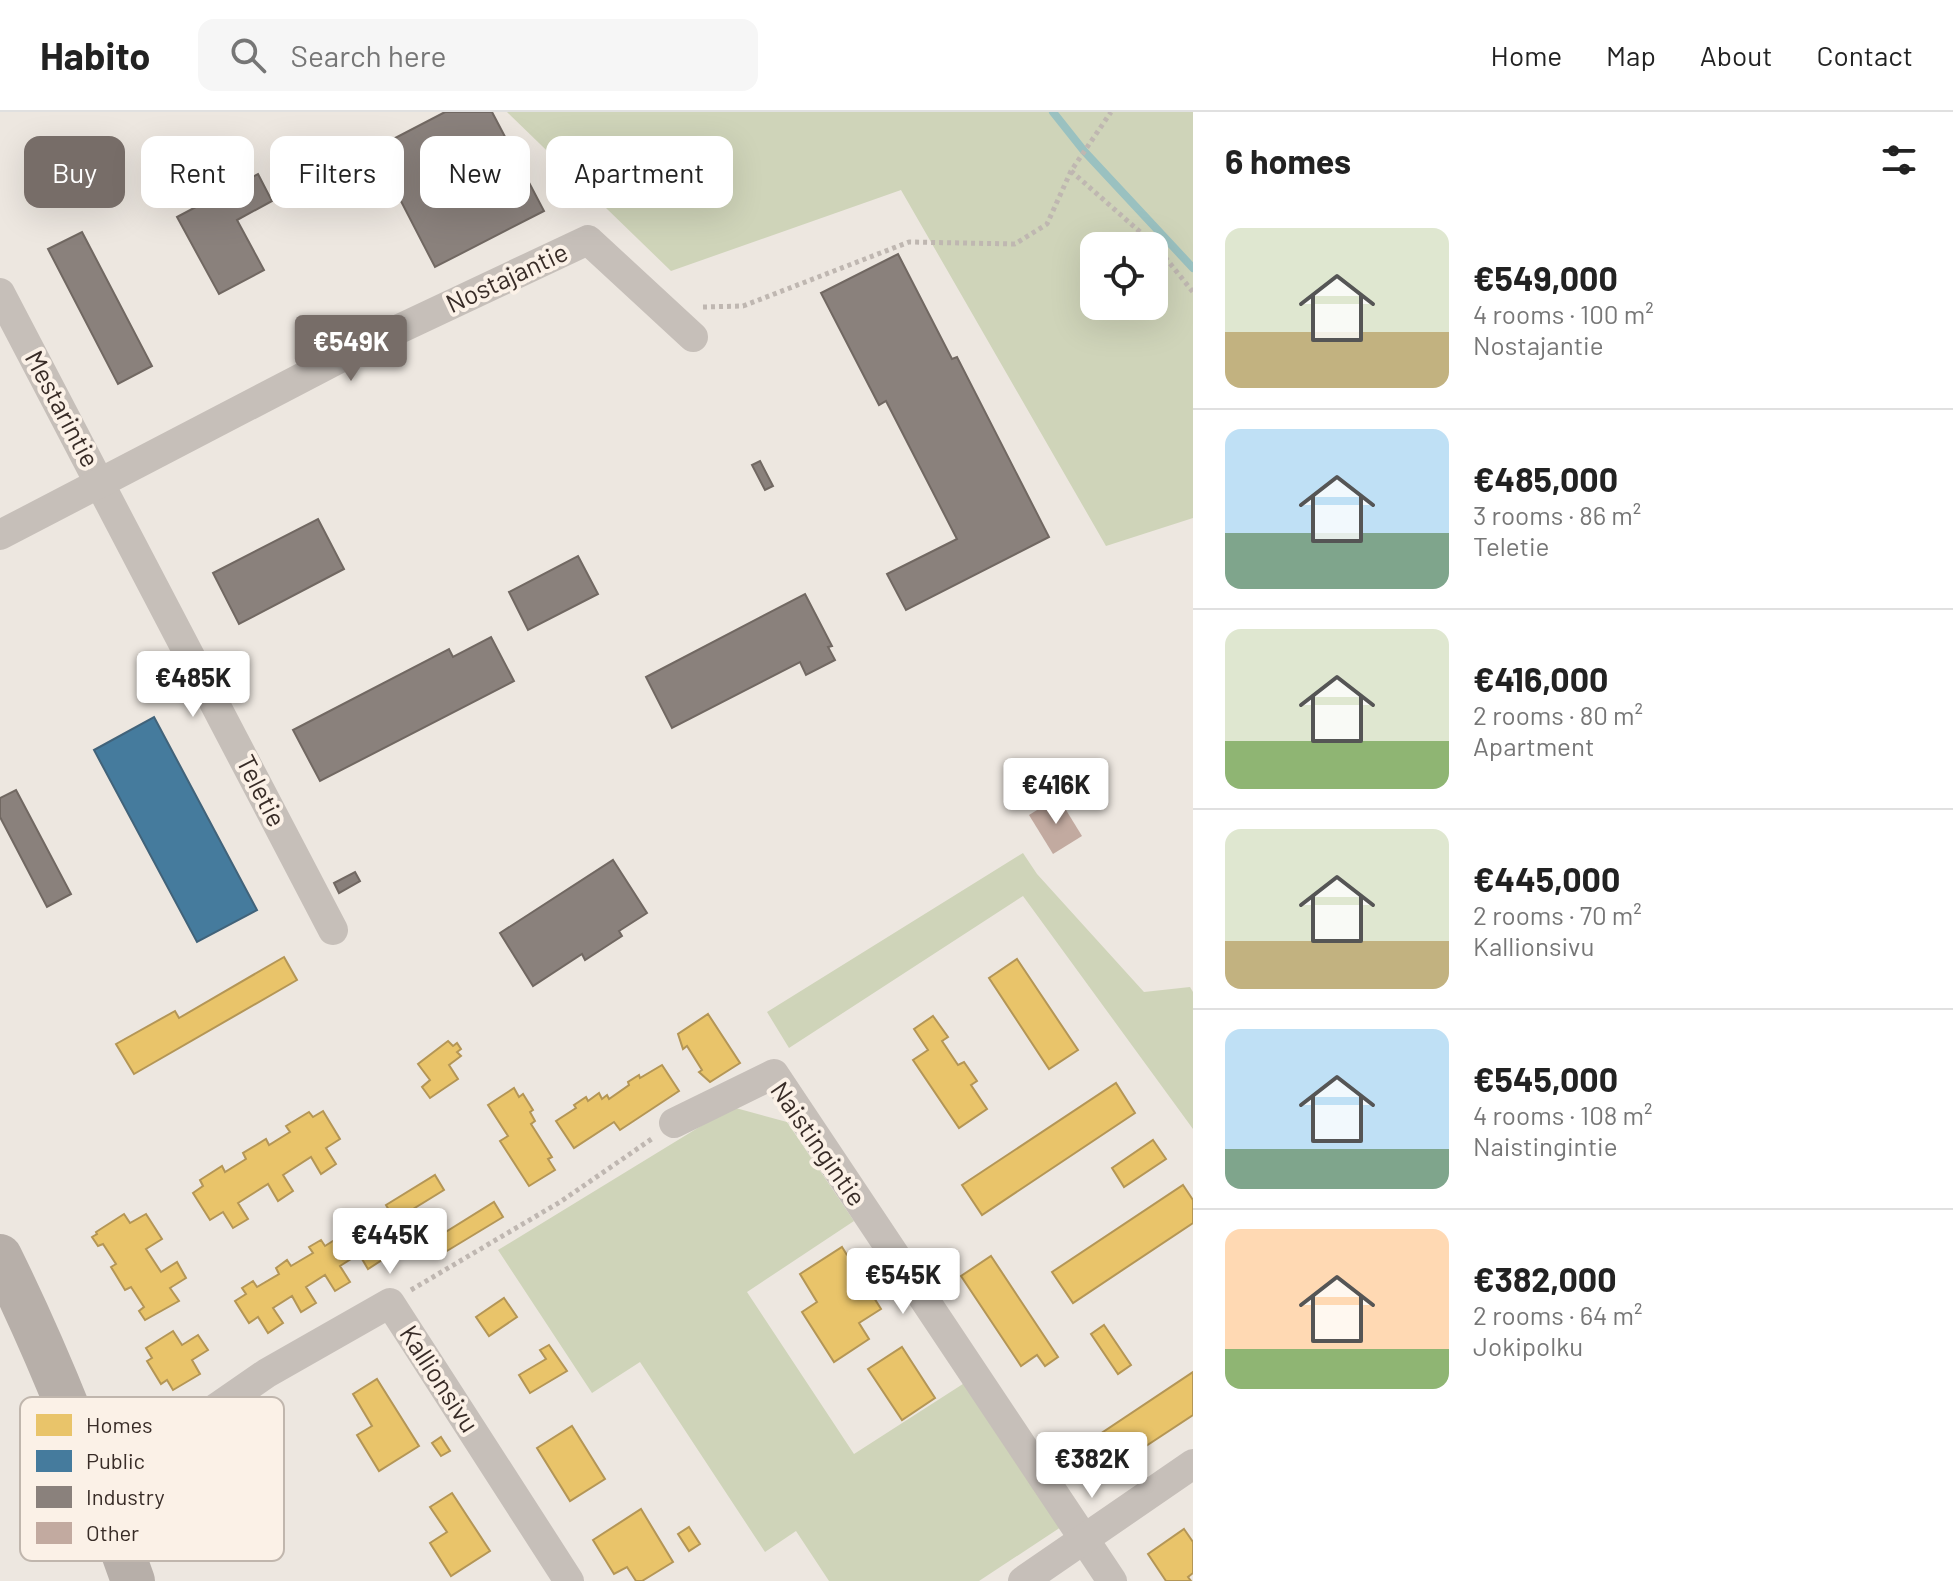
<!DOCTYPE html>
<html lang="en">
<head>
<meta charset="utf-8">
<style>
	body { margin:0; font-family:Barlow,sans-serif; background:#f6f6f6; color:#222; height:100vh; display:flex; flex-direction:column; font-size:30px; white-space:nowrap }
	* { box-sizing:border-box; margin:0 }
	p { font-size:26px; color:#767676 }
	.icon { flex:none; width:44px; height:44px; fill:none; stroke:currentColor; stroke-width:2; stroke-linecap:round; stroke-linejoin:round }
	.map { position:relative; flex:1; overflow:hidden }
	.drawer { display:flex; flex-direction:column; background:#fff; width:760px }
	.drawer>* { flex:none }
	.banner { position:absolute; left:24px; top:24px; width:760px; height:72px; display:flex; gap:16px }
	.controls { position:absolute; left:1080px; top:120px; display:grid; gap:16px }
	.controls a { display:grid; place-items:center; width:88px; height:88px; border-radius:16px; background:#fff; box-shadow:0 8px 32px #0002; font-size:40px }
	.price { position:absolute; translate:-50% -68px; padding:0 18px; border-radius:8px; background:#fff; color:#222; font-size:26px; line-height:52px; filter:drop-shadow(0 2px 4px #0008) }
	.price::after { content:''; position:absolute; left:50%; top:48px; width:24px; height:18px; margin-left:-12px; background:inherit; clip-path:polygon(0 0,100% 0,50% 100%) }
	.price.selected { background:#776d68; color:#fff }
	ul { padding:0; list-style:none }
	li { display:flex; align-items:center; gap:24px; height:200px; padding:0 32px }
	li+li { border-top:2px solid #e0e0e0 }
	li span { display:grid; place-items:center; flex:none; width:224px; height:160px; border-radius:16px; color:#555 }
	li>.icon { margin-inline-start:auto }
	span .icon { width:96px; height:96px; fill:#fffc; stroke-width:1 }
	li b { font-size:34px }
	h2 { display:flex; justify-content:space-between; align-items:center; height:96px; padding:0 32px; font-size:34px }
	.tag { padding:0 28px; border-radius:16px; background:#fff; box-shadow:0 8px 32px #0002; font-size:28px; line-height:72px }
	.tag.selected { background:#776d68; color:#fff }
	header { display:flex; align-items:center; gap:48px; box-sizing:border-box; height:112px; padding:0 40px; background:#fff; border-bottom:2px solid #e0e0e0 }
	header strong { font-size:38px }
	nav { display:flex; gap:44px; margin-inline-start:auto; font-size:28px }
	.search { width:560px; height:72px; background:#f6f6f6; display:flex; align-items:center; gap:20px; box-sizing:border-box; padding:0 28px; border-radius:16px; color:#767676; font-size:30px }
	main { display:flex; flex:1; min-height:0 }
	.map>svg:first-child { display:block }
	.green { fill:#cfd4b9; fill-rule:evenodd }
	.homes { fill:#e9c46a; stroke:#b49656; stroke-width:2 }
	.public { fill:#457b9d; stroke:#41637a; stroke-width:2 }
	.industry { fill:#8a817c; stroke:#716862; stroke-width:2 }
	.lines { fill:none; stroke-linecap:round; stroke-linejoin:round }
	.stream { stroke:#9ac1c0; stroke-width:8 }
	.building { fill:#c2aaa0 }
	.path { stroke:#bfb7b1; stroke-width:5; stroke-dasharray:4 4; stroke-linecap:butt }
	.street { stroke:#c6bfb9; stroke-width:30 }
	.secondary { stroke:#b7afa9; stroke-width:44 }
	.labels { text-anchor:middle; stroke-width:8; stroke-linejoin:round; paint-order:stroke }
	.street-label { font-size:26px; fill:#382c27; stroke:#fbf1e7 }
	.key { fill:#fbf1e7; stroke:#c0b6ad; stroke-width:2 }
	.key-label { font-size:22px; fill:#382c27 }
</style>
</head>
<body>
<header>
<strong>Habito</strong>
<div class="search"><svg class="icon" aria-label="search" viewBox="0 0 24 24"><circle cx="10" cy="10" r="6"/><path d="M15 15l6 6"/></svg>Search here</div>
<nav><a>Home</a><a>Map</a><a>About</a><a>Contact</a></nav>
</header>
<main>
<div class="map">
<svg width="1193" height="1469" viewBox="0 0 1193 1469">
	<rect width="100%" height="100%" fill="#ede7e0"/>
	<g class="green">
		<path d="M507,0H1193V406L1106,434L901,78L671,159ZM1094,134H1154V194H1094Z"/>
		<path d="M1023,741L1037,762L1144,880L1190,875L1193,880V1017L1023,784L789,936L767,900Z"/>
		<path d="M732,995L787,1010L854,1109L747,1180L854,1342L966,1270L1061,1415L979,1469H829L796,1419L765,1440L640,1250L592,1281L498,1138Z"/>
	</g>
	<g class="homes">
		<path d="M284,845L297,868L134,962L116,932L175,899L179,906Z"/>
		<path d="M1017,847L1078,938L1049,957L989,866Z"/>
		<path d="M708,902L740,951L710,970L699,960L702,958L687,934L683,937L678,922Z"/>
		<path d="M933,904L948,925L942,929L958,953L964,950L977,969L971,973L987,997L959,1016L913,948L928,938L914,917Z"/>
		<path d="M448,929L453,934L457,931L461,937L457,940L461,944L449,953L458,967L430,986L422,975L430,968L418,952Z"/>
		<path d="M662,953L679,979L620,1018L614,1010L574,1036L556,1009L576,996L574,993L586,985L588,989L599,981L602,987L607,983L609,987L629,973L628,970L639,963L640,966Z"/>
		<path d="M1116,971L1135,1001L982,1103L962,1073Z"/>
		<path d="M514,976L519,985L523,982L533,998L530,1000L535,1009L531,1012L552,1045L548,1047L555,1058L529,1074L500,1029L508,1024L488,993Z"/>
		<path d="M323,999L340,1027L326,1036L336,1052L321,1062L311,1045L283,1063L293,1079L278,1089L268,1072L238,1091L248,1107L233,1116L223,1100L210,1108L193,1081L203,1074L200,1068L222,1054L225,1060L246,1047L243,1041L266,1027L269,1033L290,1020L286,1014L309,1000L313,1005Z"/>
		<path d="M1153,1028L1166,1047L1124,1075L1112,1056Z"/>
		<path d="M435,1063L444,1078L395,1108L386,1093Z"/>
		<path d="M1183,1073L1193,1088V1111L1073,1191L1052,1160Z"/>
		<path d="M494,1090L503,1105L437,1145L428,1131Z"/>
		<path d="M124,1102L130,1111L146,1102L162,1127L146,1137L161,1160L177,1150L186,1166L170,1176L179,1189L145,1208L139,1199L144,1195L131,1175L125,1178L111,1155L116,1152L103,1132L98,1134L92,1125L97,1122L96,1120Z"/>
		<path d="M355,1106L359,1113L370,1106L383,1128L373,1133L382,1148L368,1157L359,1142L340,1154L350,1170L335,1179L325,1163L306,1175L316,1191L301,1200L292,1184L273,1196L283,1211L268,1221L258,1205L249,1211L235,1189L246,1182L242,1176L253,1169L257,1175L279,1162L276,1156L287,1148L291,1154L313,1141L309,1135L321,1128L325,1134L347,1120L343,1114Z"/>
		<path d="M842,1135L881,1197L859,1211L869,1227L834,1250L802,1200L817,1190L800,1162Z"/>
		<path d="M991,1144L1058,1245L1045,1254L1037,1243L1021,1254L961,1164Z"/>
		<path d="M504,1186L517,1205L489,1224L476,1205Z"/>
		<path d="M1104,1213L1131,1253L1118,1262L1091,1222Z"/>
		<path d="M173,1219L182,1233L198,1223L208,1238L192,1248L200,1262L173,1278L167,1268L161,1272L147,1249L152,1246L146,1236Z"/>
		<path d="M549,1233L567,1259L530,1281L519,1263L546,1247L540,1238Z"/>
		<path d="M902,1235L935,1286L902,1308L868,1257Z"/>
		<path d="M1193,1260V1303L1096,1367L1076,1338Z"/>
		<path d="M377,1267L419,1334L379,1359L357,1323L372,1314L353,1282Z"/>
		<path d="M572,1314L605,1367L570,1389L537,1336Z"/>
		<path d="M441,1325L450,1339L441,1344L432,1331Z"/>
		<path d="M452,1381L490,1439L451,1464L430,1431L447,1420L430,1395Z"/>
		<path d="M641,1397L673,1450L642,1469H636L627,1455L614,1462L593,1428Z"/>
		<path d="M689,1415L700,1432L689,1439L678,1422Z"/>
		<path d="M1184,1417L1193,1430V1461L1188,1465L1191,1469H1166L1148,1442Z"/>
	</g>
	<path class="public" d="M154,605L257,798L197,830L94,638Z"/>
	<g class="industry">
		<path d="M445,0H492L544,99L435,155L374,37Z"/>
		<path d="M258,62L272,89L237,108L264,158L219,182L177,105Z"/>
		<path d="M82,120L152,254L118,272L48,137Z"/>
		<path d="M898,142L952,247L957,245L1049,425L906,498L887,462L957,427L886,289L879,293L821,181Z"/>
		<path d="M760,349L773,374L765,378L752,353Z"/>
		<path d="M318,407L344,457L239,512L213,461Z"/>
		<path d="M578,444L598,482L528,518L509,480Z"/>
		<path d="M805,482L832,534L828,535L835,548L806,563L800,550L672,616L646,565Z"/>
		<path d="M491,525L514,569L320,669L293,618L449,537L453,545Z"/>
		<path d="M16,678L71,782L47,795L0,705V686Z"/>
		<path d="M613,748L647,801L619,819L622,824L585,848L582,842L533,874L500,821Z"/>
		<path d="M355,760L360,769L339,781L334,771Z"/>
	</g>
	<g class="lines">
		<path class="stream" d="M1053,0L1084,39L1193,156"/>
	</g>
	<path class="building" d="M1058,685L1082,724L1053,742L1029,703Z"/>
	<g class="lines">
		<g class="path">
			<path d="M1071,59L1156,134L1193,180"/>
			<path d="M703,195L743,194L909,130L1015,132L1047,112L1071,59L1111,0"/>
			<path d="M411,1178L560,1090L653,1026"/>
		</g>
		<g class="street">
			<path d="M0,181L333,818"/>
			<path d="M0,423L363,234L588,128L693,225"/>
			<path d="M674,1011L774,962L1112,1469"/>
			<path d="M99,1372L167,1330L267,1261L390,1191L569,1469"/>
			<path d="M1023,1469L1193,1352"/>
		</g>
		<path class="secondary" d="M0,1144C52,1249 94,1359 133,1469"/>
	</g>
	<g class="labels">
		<g class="street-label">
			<text transform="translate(507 166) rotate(-25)" y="9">Nostajantie</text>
			<text transform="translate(62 297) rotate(62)" y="9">Mestarintie</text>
			<text transform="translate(261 679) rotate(63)" y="9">Teletie</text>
			<text transform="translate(818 1032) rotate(55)" y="9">Naistingintie</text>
			<text transform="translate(439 1267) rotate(57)" y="9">Kallionsivu</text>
		</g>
	</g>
	<rect x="20" y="1285" width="264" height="164" rx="12" class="key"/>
	<rect x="36" y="1302" width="36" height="22" fill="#e9c46a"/>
	<rect x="36" y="1338" width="36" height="22" fill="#457b9d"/>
	<rect x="36" y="1374" width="36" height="22" fill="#8a817c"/>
	<rect x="36" y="1410" width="36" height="22" fill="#c2aaa0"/>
	<g class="key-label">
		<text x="86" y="1321">Homes</text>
		<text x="86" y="1357">Public</text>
		<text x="86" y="1393">Industry</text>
		<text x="86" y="1429">Other</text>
	</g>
</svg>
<div class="controls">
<a><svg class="icon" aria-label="locate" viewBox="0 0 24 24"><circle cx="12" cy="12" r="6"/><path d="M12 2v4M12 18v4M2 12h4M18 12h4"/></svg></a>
</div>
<b class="price selected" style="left:351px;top:271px">€549K</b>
<b class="price" style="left:193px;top:607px">€485K</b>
<b class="price" style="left:1056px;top:714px">€416K</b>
<b class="price" style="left:390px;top:1164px">€445K</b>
<b class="price" style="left:903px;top:1204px">€545K</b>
<b class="price" style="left:1092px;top:1388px">€382K</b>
<div class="banner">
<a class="tag selected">Buy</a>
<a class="tag">Rent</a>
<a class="tag">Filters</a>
<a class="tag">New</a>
<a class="tag">Apartment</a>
</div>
</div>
<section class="drawer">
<h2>6 homes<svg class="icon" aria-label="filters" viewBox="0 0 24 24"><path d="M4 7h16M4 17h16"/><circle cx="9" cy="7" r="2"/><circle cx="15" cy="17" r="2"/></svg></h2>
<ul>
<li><span style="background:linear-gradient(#dfe7d0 65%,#c2b280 0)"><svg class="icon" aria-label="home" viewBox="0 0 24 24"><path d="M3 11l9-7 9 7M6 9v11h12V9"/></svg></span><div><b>€549,000</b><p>4 rooms · 100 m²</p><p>Nostajantie</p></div></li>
<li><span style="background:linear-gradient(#bfe0f5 65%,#7fa58c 0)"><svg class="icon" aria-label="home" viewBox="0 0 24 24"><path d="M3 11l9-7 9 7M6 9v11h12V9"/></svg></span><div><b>€485,000</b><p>3 rooms · 86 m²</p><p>Teletie</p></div></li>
<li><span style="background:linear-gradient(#dfe7d0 70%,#8fb573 0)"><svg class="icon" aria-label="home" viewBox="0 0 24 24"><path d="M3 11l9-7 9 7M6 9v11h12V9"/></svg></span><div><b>€416,000</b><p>2 rooms · 80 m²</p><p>Apartment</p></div></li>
<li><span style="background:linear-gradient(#dfe7d0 70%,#c2b280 0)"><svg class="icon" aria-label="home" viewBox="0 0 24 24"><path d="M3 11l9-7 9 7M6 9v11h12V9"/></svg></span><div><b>€445,000</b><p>2 rooms · 70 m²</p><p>Kallionsivu</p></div></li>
<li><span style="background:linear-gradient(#bfe0f5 75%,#7fa58c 0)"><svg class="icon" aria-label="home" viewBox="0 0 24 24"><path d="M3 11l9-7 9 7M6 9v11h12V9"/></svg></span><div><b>€545,000</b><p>4 rooms · 108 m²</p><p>Naistingintie</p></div></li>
<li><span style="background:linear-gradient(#ffd9b3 75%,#8fb573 0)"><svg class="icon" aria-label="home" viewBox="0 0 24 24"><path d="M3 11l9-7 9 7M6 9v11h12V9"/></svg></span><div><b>€382,000</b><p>2 rooms · 64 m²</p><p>Jokipolku</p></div></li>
</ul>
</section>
</main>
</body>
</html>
